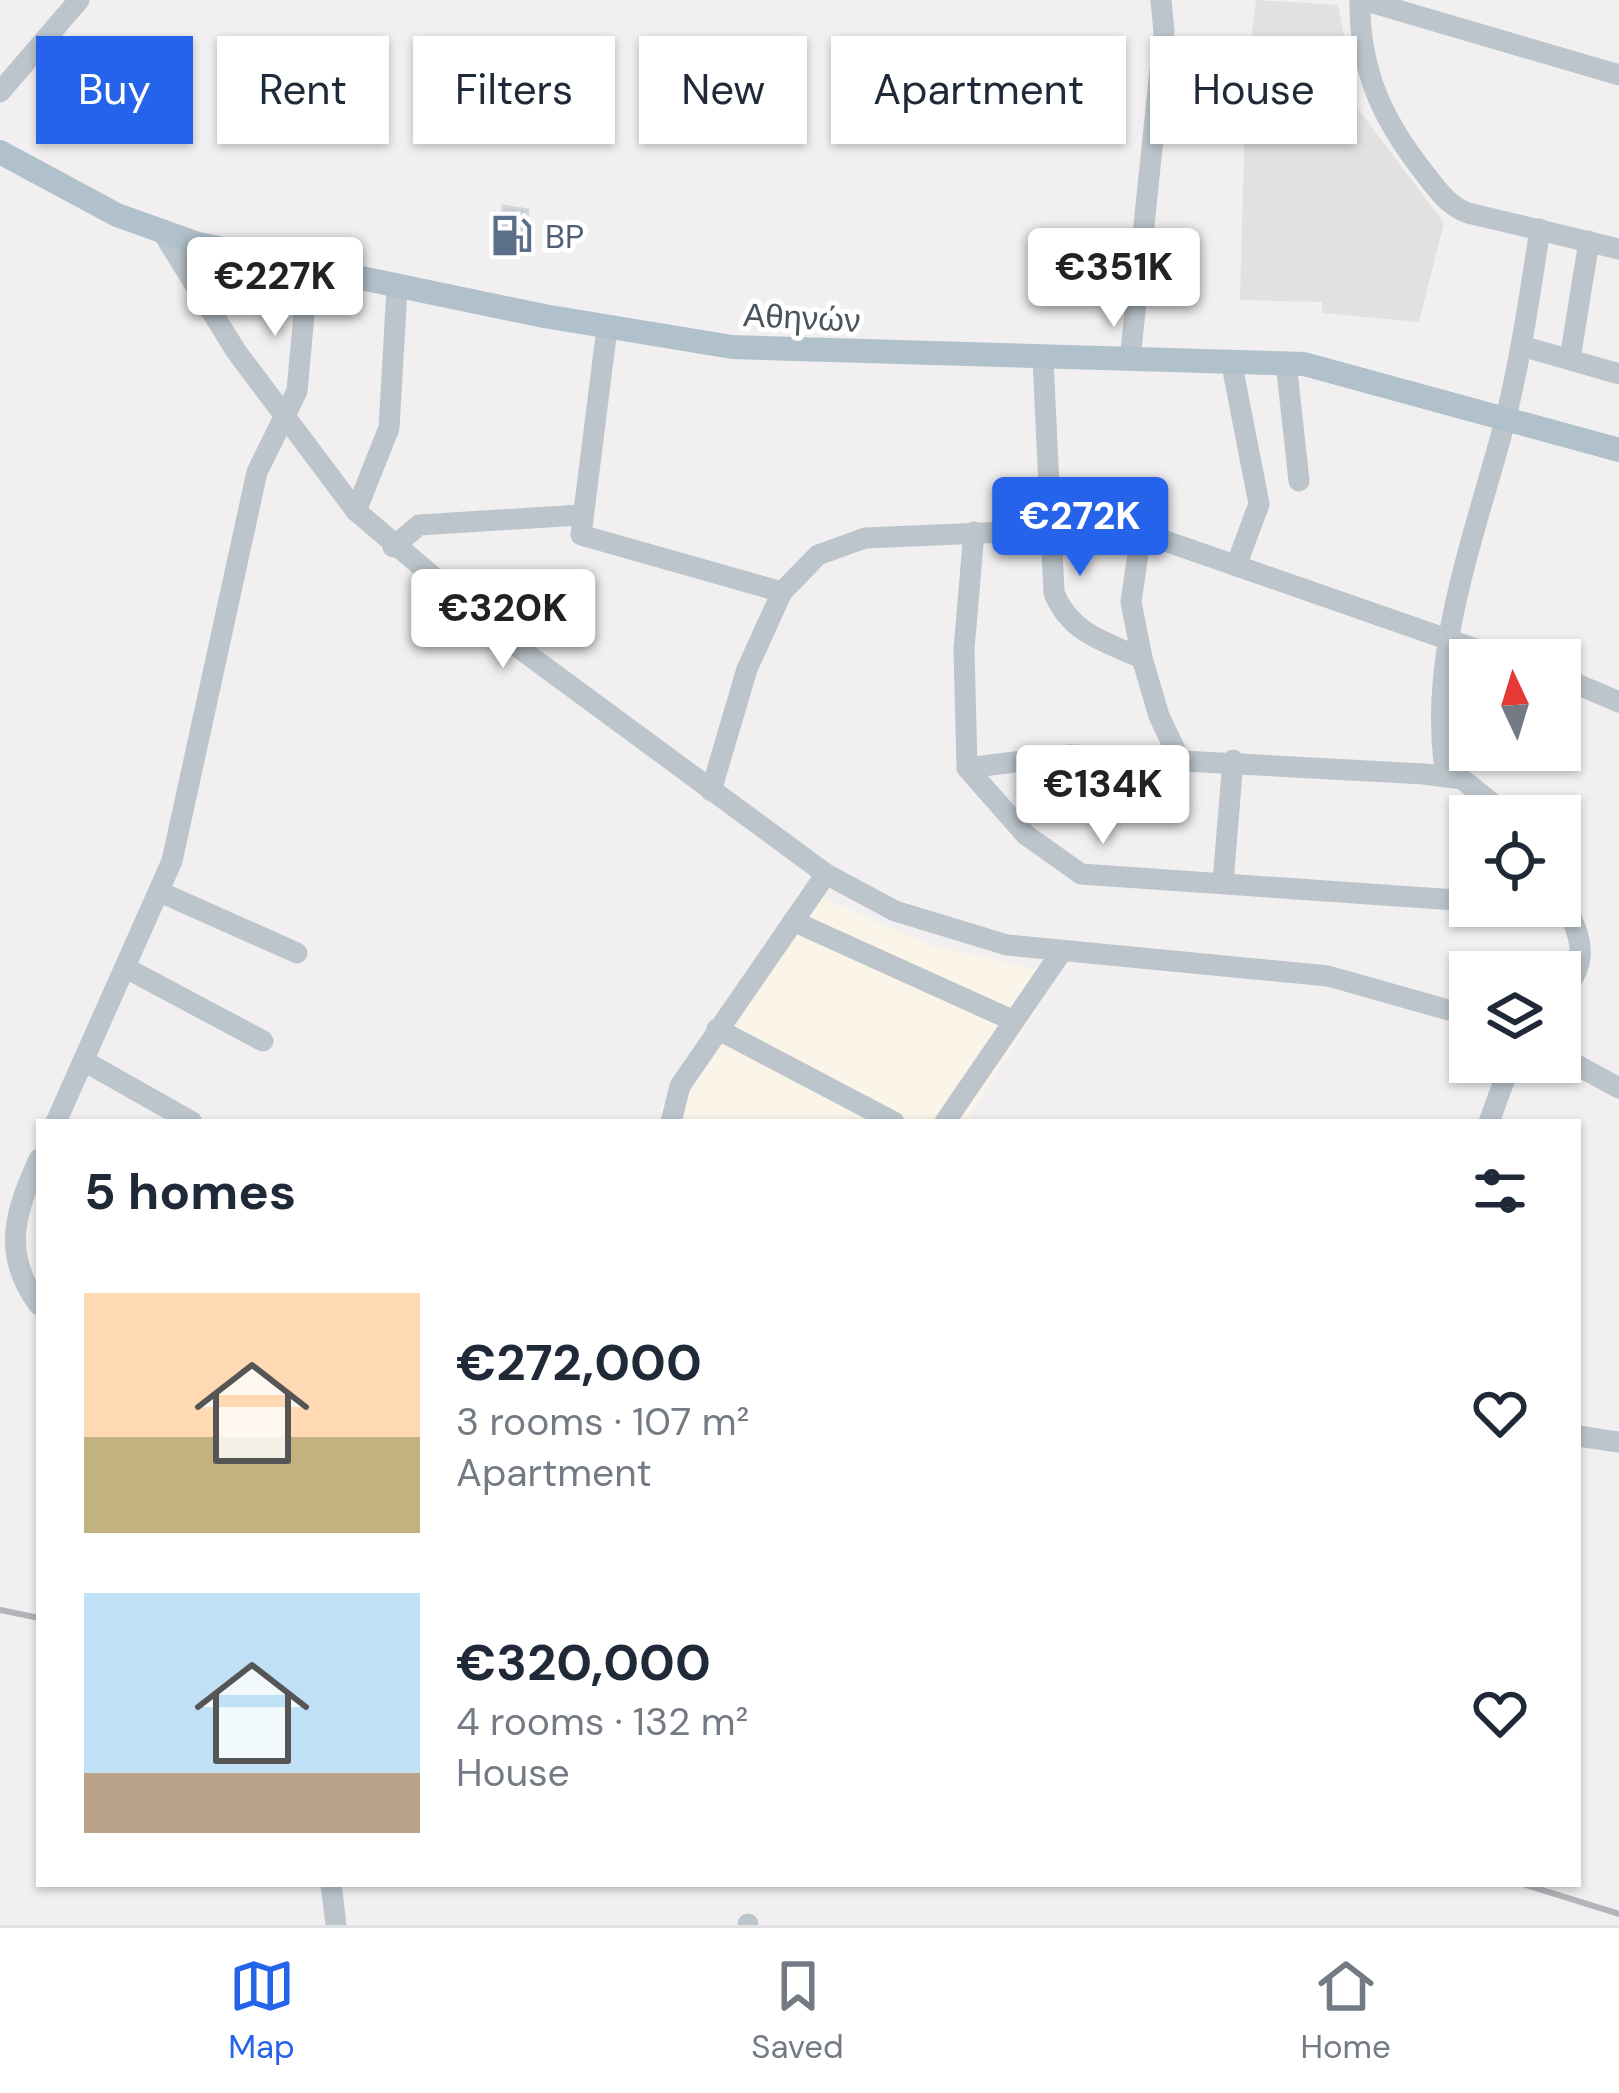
<!DOCTYPE html>
<html lang="en">
<head>
<meta charset="utf-8">
<style>
	body { margin:0; font-family:"DM Sans",sans-serif; background:#f6f6f7; color:#1f2937; height:100vh; display:flex; flex-direction:column; font-size:45px; white-space:nowrap }
	* { box-sizing:border-box; margin:0 }
	p { font-size:39px; color:#747a83 }
	.icon { flex:none; width:66px; height:66px; fill:none; stroke:currentColor; stroke-width:2; stroke-linecap:round; stroke-linejoin:round }
	.map { position:relative; flex:1; overflow:hidden }
	.drawer { position:absolute; left:36px; top:1119px; width:1545px; height:768px; display:flex; flex-direction:column; background:#fff; border-radius:0px; box-shadow:0 3px 9px #0004 }
	.drawer>* { flex:none }
	.guide { position:absolute; left:36px; top:36px; width:1548px; height:108px; display:flex; gap:24px }
	.needle { width:78px; rotate:356deg }
	.fabs { position:absolute; left:1449px; top:639px; display:grid; gap:24px }
	.fabs a { display:grid; place-items:center; width:132px; height:132px; border-radius:0px; background:#fff; box-shadow:0 3px 9px #0004; font-size:60px }
	.price { position:absolute; translate:-50% -102px; padding:0 27px; border-radius:12px; background:#fff; color:#222; font-size:39px; line-height:78px; filter:drop-shadow(0 3px 6px #0008) }
	.price::after { content:''; position:absolute; left:50%; top:72px; width:36px; height:27px; margin-left:-18px; background:inherit; clip-path:polygon(0 0,100% 0,50% 100%) }
	.price.current { background:#2563eb; color:#fff }
	ul { padding:0; list-style:none }
	li { display:flex; align-items:center; gap:36px; height:300px; padding:0 48px }
	li span { display:grid; place-items:center; flex:none; width:336px; height:240px; border-radius:0px; color:#555 }
	li>.icon { margin-inline-start:auto }
	span .icon { width:144px; height:144px; fill:#fffc; stroke-width:1 }
	li b { font-size:51px }
	h2 { display:flex; justify-content:space-between; align-items:center; height:144px; padding:0 48px; font-size:51px }
	.tag { padding:0 42px; border-radius:0px; background:#fff; box-shadow:0 3px 9px #0004; font-size:42px; line-height:108px }
	.tag.current { background:#2563eb; color:#fff }
	.tabs { display:flex; justify-content:space-around; align-items:center; height:168px; border-top:3px solid #e0e1e3; background:#fff; font-size:33px; color:#747a83 }
	.tabs a { display:grid; justify-items:center; gap:6px }
	.tabs .current { color:#2563eb }
	.map>svg:first-child { display:block }
	.commercial { fill:#fbf4e9 }
	.education { fill:#e2e0e0 }
	.building { fill:#c9ccd1; stroke:#d3d6da; stroke-width:3 }
	.lines { fill:none; stroke-linecap:round; stroke-linejoin:round }
	.minor { stroke:#bbc5cb; stroke-width:21 }
	.major { stroke:#b0c1cc; stroke-width:24 }
	.rail { stroke:#b1b5b9; stroke-width:6 }
	.labels { text-anchor:middle; stroke-width:10; stroke-linejoin:round; paint-order:stroke }
	.service-label { font-size:33px; fill:#4e5e75; stroke:#fff; text-anchor:start }
	.street-label { font-size:33px; fill:#48545b; stroke:#fff }
</style>
</head>
<body>
<div class="map">
<svg width="1619" height="1925" viewBox="0 0 1619 1925">
	<rect width="100%" height="100%" fill="#f1efef"/>
	<path class="commercial" d="M801,888L932,946L1059,974L965,1122H666L661,1107L733,1014Z"/>
	<path class="education" d="M1256,0L1338,5L1358,109L1444,223L1419,322L1322,313V302L1240,300L1246,83Z"/>
	<path class="building" d="M503,206L528,210L522,253L497,250Z"/>
	<g class="lines">
		<g class="minor">
			<path d="M1360,0C1359,71 1383,121 1426,175C1438,191 1449,206 1468,213L1619,249"/>
			<path d="M1363,0L1619,75"/>
			<path d="M0,92L79,0"/>
			<path d="M163,233L236,351L356,511L508,640L826,874L895,911L1007,945L1328,976L1470,1016"/>
			<path d="M607,328L581,535L782,592"/>
			<path d="M1522,346L1619,374"/>
			<path d="M1043,359L1054,593C1070,633 1105,642 1142,658L1159,716L1179,758"/>
			<path d="M1570,359L1589,241"/>
			<path d="M1130,360L1164,32L1161,0"/>
			<path d="M1231,360L1259,504L1236,566"/>
			<path d="M1286,362L1299,481"/>
			<path d="M356,511L389,428L397,289"/>
			<path d="M974,532L964,649L967,768L1026,835L1081,874L1470,901"/>
			<path d="M1141,533L1131,602L1142,658"/>
			<path d="M393,547L419,525L580,515"/>
			<path d="M1560,677L1619,702"/>
			<path d="M967,768L1070,755L1424,774L1462,779L1508,816"/>
			<path d="M1446,776C1426,658 1476,533 1505,421C1521,357 1530,293 1540,229"/>
			<path d="M711,791L747,669L782,592L818,555L865,538L1125,527L1507,660"/>
			<path d="M1223,883L1233,760"/>
			<path d="M160,892L297,953"/>
			<path d="M1560,895C1579,931 1594,962 1560,993"/>
			<path d="M793,921L1014,1021"/>
			<path d="M126,968L263,1041"/>
			<path d="M717,1029L894,1122"/>
			<path d="M1560,1056L1619,1088"/>
			<path d="M84,1061L192,1122"/>
			<path d="M56,1122L172,861L257,472L297,391L308,271"/>
			<path d="M671,1122L680,1086L826,874"/>
			<path d="M945,1122L1060,954"/>
			<path d="M1489,1122L1511,1062"/>
			<path d="M39,1159C15,1212 1,1254 39,1305"/>
			<path d="M1578,1436L1619,1442"/>
			<path d="M331,1884L336,1925"/>
			<path d="M748,1925V1924"/>
		</g>
		<path class="major" d="M0,152L117,215L198,244L544,316L732,347L1304,364L1619,450"/>
		<g class="rail">
			<path d="M0,1610L39,1618"/>
			<path d="M1523,1884L1619,1914"/>
		</g>
	</g>
	<defs>
		<symbol id="fuel-bare" viewBox="-9 -9 18 18"><path d="M-5.5-6h7V0h2V4h1.3V-2.5L3-4.5l.8-.8L6-3V5H2.5V1h-1V6h-7ZM-4.2-4.7v3.2H.2V-4.7Z" fill="#5c6f8a" stroke="#fff" stroke-width="2.5" paint-order="stroke"/></symbol>
	</defs>
	<g fill-rule="evenodd">
		<use href="#fuel-bare" x="482" y="206" width="59" height="59"/>
	</g>
	<g class="labels">
		<g class="service-label">
			<text x="545" y="248">BP</text>
		</g>
		<g class="street-label">
			<text transform="translate(802 317) rotate(3)" y="12">Αθηνών</text>
		</g>
	</g>
</svg>
<div class="fabs">
<a><svg class="needle" viewBox="-14 -14 28 28"><path d="M0-13l5 13h-10z" fill="#e53935"/><path d="M0 13l5-13h-10z" fill="#747a83"/></svg></a>
<a><svg class="icon" aria-label="locate" viewBox="0 0 24 24"><circle cx="12" cy="12" r="6"/><path d="M12 2v4M12 18v4M2 12h4M18 12h4"/></svg></a>
<a><svg class="icon" aria-label="layers" viewBox="0 0 24 24"><path d="M12 4l9 5-9 5-9-5zM3 14l9 5 9-5"/></svg></a>
</div>
<b class="price" style="left:1114px;top:330px">€351K</b>
<b class="price" style="left:275px;top:339px">€227K</b>
<b class="price current" style="left:1080px;top:579px">€272K</b>
<b class="price" style="left:503px;top:671px">€320K</b>
<b class="price" style="left:1103px;top:847px">€134K</b>
<div class="guide">
<a class="tag current">Buy</a>
<a class="tag">Rent</a>
<a class="tag">Filters</a>
<a class="tag">New</a>
<a class="tag">Apartment</a>
<a class="tag">House</a>
</div>
<section class="drawer">
<h2>5 homes<svg class="icon" aria-label="filters" viewBox="0 0 24 24"><path d="M4 7h16M4 17h16"/><circle cx="9" cy="7" r="2"/><circle cx="15" cy="17" r="2"/></svg></h2>
<ul>
<li><span style="background:linear-gradient(#ffd9b3 60%,#c2b280 0)"><svg class="icon" aria-label="home" viewBox="0 0 24 24"><path d="M3 11l9-7 9 7M6 9v11h12V9"/></svg></span><div><b>€272,000</b><p>3 rooms · 107 m²</p><p>Apartment</p></div><svg class="icon" aria-label="heart" viewBox="0 0 24 24"><path d="M12 20l-8-8c-3-5 5-10 8-4 3-6 11-1 8 4z"/></svg></li>
<li><span style="background:linear-gradient(#bfe0f5 75%,#b9a48a 0)"><svg class="icon" aria-label="home" viewBox="0 0 24 24"><path d="M3 11l9-7 9 7M6 9v11h12V9"/></svg></span><div><b>€320,000</b><p>4 rooms · 132 m²</p><p>House</p></div><svg class="icon" aria-label="heart" viewBox="0 0 24 24"><path d="M12 20l-8-8c-3-5 5-10 8-4 3-6 11-1 8 4z"/></svg></li>
</ul>
</section>
</div>
<nav class="tabs">
<a class="current"><svg class="icon" aria-label="map" viewBox="0 0 24 24"><path d="M3 6l6-2 6 2 6-2v14l-6 2-6-2-6 2zM9 4v14M15 6v14"/></svg>Map</a>
<a><svg class="icon" aria-label="saved" viewBox="0 0 24 24"><path d="M7 4h10v16l-5-4-5 4z"/></svg>Saved</a>
<a><svg class="icon" aria-label="home" viewBox="0 0 24 24"><path d="M3 11l9-7 9 7M6 9v11h12V9"/></svg>Home</a>
</nav>
</body>
</html>
